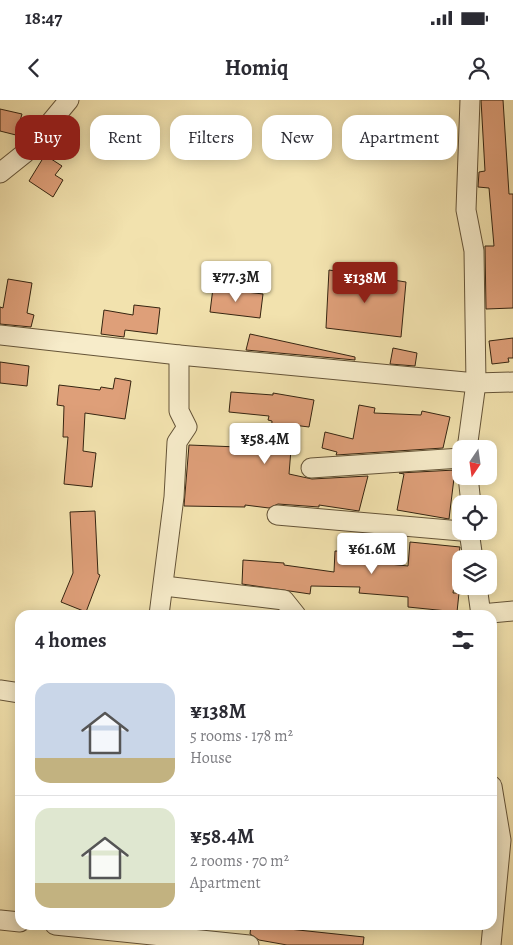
<!DOCTYPE html>
<html lang="en">
<head>
<meta charset="utf-8">
<style>
	body { margin:0; font-family:Alegreya,serif; background:#f2f2f3; color:#2b2b33; height:100vh; display:flex; flex-direction:column; font-size:19px; white-space:nowrap }
	* { box-sizing:border-box; margin:0 }
	p { font-size:16px; color:#7c7c81 }
	.icon { flex:none; width:28px; height:28px; fill:none; stroke:currentColor; stroke-width:2; stroke-linecap:round; stroke-linejoin:round }
	.map { position:relative; flex:1; overflow:hidden }
	.details { position:absolute; left:15px; top:510px; width:482px; height:320px; display:flex; flex-direction:column; background:#fff; border-radius:15px; box-shadow:0 2px 12px #0003 }
	.details>* { flex:none }
	.guide { position:absolute; left:15px; top:15px; width:484px; height:45px; display:flex; gap:10px }
	.needle { width:32px; rotate:193deg }
	.tools { position:absolute; left:452px; top:340px; display:grid; gap:10px }
	.tools a { display:grid; place-items:center; width:45px; height:45px; border-radius:10px; background:#fff; box-shadow:0 2px 12px #0003; font-size:25px }
	.price { position:absolute; translate:-50% -42px; padding:0 11px; border-radius:5px; background:#fff; color:#222; font-size:16px; line-height:32px; filter:drop-shadow(0 1px 2px #0008) }
	.price::after { content:''; position:absolute; left:50%; top:30px; width:15px; height:11px; margin-left:-8px; background:inherit; clip-path:polygon(0 0,100% 0,50% 100%) }
	.price.selected { background:#8f2418; color:#fff }
	ul { padding:0; list-style:none }
	li { display:flex; align-items:center; gap:15px; height:125px; padding:0 20px }
	li+li { border-top:1px solid #e1e1e2 }
	li span { display:grid; place-items:center; flex:none; width:140px; height:100px; border-radius:15px; color:#555 }
	li>.icon { margin-inline-start:auto }
	span .icon { width:60px; height:60px; fill:#fffc; stroke-width:1 }
	li b { font-size:21px }
	h2 { display:flex; justify-content:space-between; align-items:center; height:60px; padding:0 20px; font-size:21px }
	.chip { padding:0 18px; border-radius:15px; background:#fff; box-shadow:0 2px 12px #0003; font-size:18px; line-height:45px }
	.chip.selected { background:#8f2418; color:#fff }
	.status { display:flex; justify-content:space-between; align-items:center; height:35px; padding:0 25px; background:#fff; direction:ltr }
	.status svg { height:14px; fill:currentColor }
	header { display:flex; justify-content:space-between; align-items:center; height:65px; padding:0 20px; background:#fff; font-size:22px; font-weight:700 }
	.map>svg:first-child { display:block }
	.building { fill:#de9f79; stroke:#362511 }
	.lines { fill:none; stroke-linecap:round; stroke-linejoin:round }
	.minor-casing { stroke:#655438; stroke-width:21 }
	.minor { stroke:#f7ecca; stroke-width:19 }
</style>
</head>
<body>
<div class="status"><b>18:47</b><svg viewBox="0 0 49 12"><path d="M0 12V9h3v3zM5 12V6h3v6zM10 12V3h3v9zM15 12V0h3v12zM26 1h20v11H26zM47 4h2v5h-2z"/></svg></div>
<header><svg class="icon" aria-label="back" viewBox="0 0 24 24"><path d="M15 5l-7 7 7 7"/></svg>Homiq<svg class="icon" aria-label="person" viewBox="0 0 24 24"><circle cx="12" cy="8" r="4"/><path d="M4 21q1-7 8-7t8 7"/></svg></header>
<div class="map">
<svg width="513" height="845" viewBox="0 0 513 845">
	<rect width="100%" height="100%" fill="#f2e2ae"/>
	<filter id="stains"><feTurbulence type="fractalNoise" baseFrequency=".004" numOctaves="4"/><feColorMatrix values="0 0 0 0 .2 0 0 0 0 .09 0 0 0 0 .02 0 0 0 .5 -.17"/></filter>
	<radialGradient id="worn" r=".72"><stop offset=".6" stop-color="#630" stop-opacity="0"/><stop offset="1" stop-color="#630" stop-opacity=".3"/></radialGradient>
	<g class="building">
		<path d="M481,0H503L509,94H513V208L486,209L485,146H494L489,88L478,87L479,72L485,71Z"/>
		<path d="M0,9L22,14L16,35L0,31Z"/>
		<path d="M45,55L62,66L55,75L63,80L53,97L29,81Z"/>
		<path d="M329,170L406,182L401,237L326,228Z"/>
		<path d="M8,179L32,183L27,213L34,215L31,227L0,224V207L3,208Z"/>
		<path d="M213,188L263,194L260,218L210,212Z"/>
		<path d="M134,205L160,208L157,234L125,230L124,237L101,234L104,210L133,215Z"/>
		<path d="M250,234L355,257V260L246,250Z"/>
		<path d="M513,238V258H508L509,262L492,264L489,241Z"/>
		<path d="M393,248L417,253L415,266L390,264Z"/>
		<path d="M0,262L29,266L27,286L0,283Z"/>
		<path d="M115,278L131,281L125,319L85,313L83,351L96,353L92,387L64,384L68,337H63L64,306L57,305L59,285L100,290L101,287L113,289Z"/>
		<path d="M231,292L273,295V293L314,300L309,327L293,325L289,374L312,379L368,376L359,411L319,405V407L278,404L269,408L245,405V407L184,406L189,345L238,347V344L270,350L272,321L268,320L269,316L229,312Z"/>
		<path d="M359,305L375,308L374,313L421,315L422,311L450,317L443,348L336,355L337,352L322,348L325,332L353,339Z"/>
		<path d="M455,370L449,419L397,410L404,374L399,373Z"/>
		<path d="M95,411L98,474L100,475L86,512L61,502L73,473L70,412Z"/>
		<path d="M365,438L382,439L380,463L408,466L410,442L460,447L453,493H459L457,512L408,507V497L359,493L360,487L311,486L310,494L242,484L243,460L284,463V465L334,472L335,451L363,452Z"/>
		<path d="M251,825L364,837L363,845H287L259,840L250,834Z"/>
	</g>
	<g class="lines">
		<defs>
			<g id="minor">
				<path d="M0,73L25,53L69,0"/>
				<path d="M0,235L179,255L476,283L513,282"/>
				<path d="M467,349L476,283L474,151L466,110L470,0"/>
				<path d="M311,368L461,358"/>
				<path d="M468,376L471,404"/>
				<path d="M277,415L461,431"/>
				<path d="M469,431L473,459"/>
				<path d="M164,486L284,500L296,515"/>
				<path d="M477,486L481,515"/>
				<path d="M481,514L513,511"/>
				<path d="M159,515L174,397L177,342L187,327L179,311V255"/>
				<path d="M0,590L20,593"/>
				<path d="M0,820L20,822"/>
				<path d="M55,825L249,845"/>
				<path d="M491,845L501,740L492,686"/>
			</g>
		</defs>
		<use href="#minor" class="minor-casing"/>
		<use href="#minor" class="minor"/>
	</g>
	<rect width="100%" height="100%" filter="url(#stains)"/>
	<rect width="100%" height="100%" fill="url(#worn)"/>
</svg>
<div class="tools">
<a><svg class="needle" viewBox="-14 -14 28 28"><path d="M0-13l5 13h-10z" fill="#e53935"/><path d="M0 13l5-13h-10z" fill="#7c7c81"/></svg></a>
<a><svg class="icon" aria-label="locate" viewBox="0 0 24 24"><circle cx="12" cy="12" r="6"/><path d="M12 2v4M12 18v4M2 12h4M18 12h4"/></svg></a>
<a><svg class="icon" aria-label="layers" viewBox="0 0 24 24"><path d="M12 4l9 5-9 5-9-5zM3 14l9 5 9-5"/></svg></a>
</div>
<b class="price" style="left:236px;top:203px">¥77.3M</b>
<b class="price selected" style="left:365px;top:204px">¥138M</b>
<b class="price" style="left:265px;top:365px">¥58.4M</b>
<b class="price" style="left:372px;top:475px">¥61.6M</b>
<div class="guide">
<a class="chip selected">Buy</a>
<a class="chip">Rent</a>
<a class="chip">Filters</a>
<a class="chip">New</a>
<a class="chip">Apartment</a>
</div>
<section class="details">
<h2>4 homes<svg class="icon" aria-label="filters" viewBox="0 0 24 24"><path d="M4 7h16M4 17h16"/><circle cx="9" cy="7" r="2"/><circle cx="15" cy="17" r="2"/></svg></h2>
<ul>
<li><span style="background:linear-gradient(#c9d6e8 75%,#c2b280 0)"><svg class="icon" aria-label="home" viewBox="0 0 24 24"><path d="M3 11l9-7 9 7M6 9v11h12V9"/></svg></span><div><b>¥138M</b><p>5 rooms · 178 m²</p><p>House</p></div></li>
<li><span style="background:linear-gradient(#dfe7d0 75%,#c2b280 0)"><svg class="icon" aria-label="home" viewBox="0 0 24 24"><path d="M3 11l9-7 9 7M6 9v11h12V9"/></svg></span><div><b>¥58.4M</b><p>2 rooms · 70 m²</p><p>Apartment</p></div></li>
</ul>
</section>
</div>
</body>
</html>
